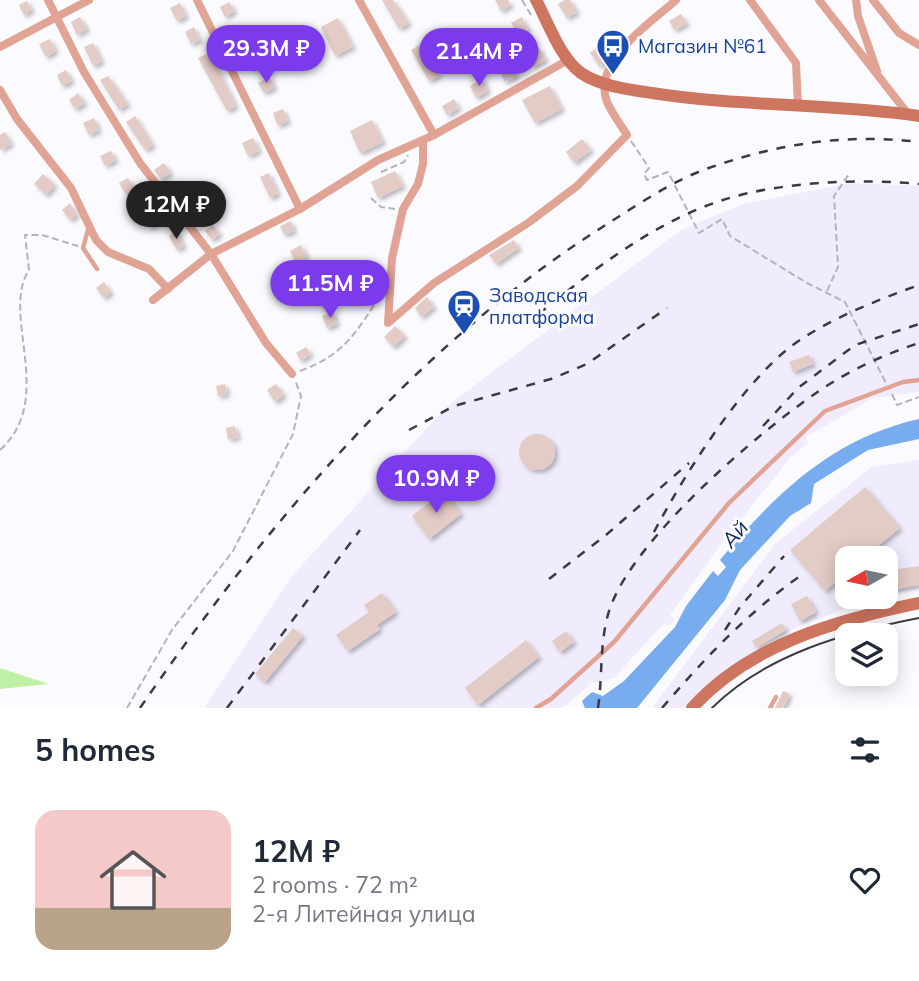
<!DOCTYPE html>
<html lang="en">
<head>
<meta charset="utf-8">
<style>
	body { margin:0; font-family:Mulish,sans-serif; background:#f6f6f7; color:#1f2937; height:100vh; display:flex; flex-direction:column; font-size:26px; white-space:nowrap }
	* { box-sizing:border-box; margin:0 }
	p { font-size:23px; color:#747a83 }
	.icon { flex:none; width:38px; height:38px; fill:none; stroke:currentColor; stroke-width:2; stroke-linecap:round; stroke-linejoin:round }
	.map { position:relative; height:708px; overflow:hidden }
	.sheet { display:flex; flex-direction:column; background:#fff; flex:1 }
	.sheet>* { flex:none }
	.needle { width:46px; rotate:261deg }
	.fabs { position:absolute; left:835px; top:546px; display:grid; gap:14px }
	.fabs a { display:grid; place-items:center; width:63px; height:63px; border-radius:14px; background:#fff; box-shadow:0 4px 18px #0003; font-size:35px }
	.price { position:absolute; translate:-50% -60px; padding:0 16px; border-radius:24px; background:#7c3aed; color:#fff; font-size:23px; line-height:46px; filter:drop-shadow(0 2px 4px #0008) }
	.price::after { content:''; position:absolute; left:50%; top:42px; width:21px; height:16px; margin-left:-10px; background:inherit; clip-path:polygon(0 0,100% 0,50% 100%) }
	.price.on { background:#222; color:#fff }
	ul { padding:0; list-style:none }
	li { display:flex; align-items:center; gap:21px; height:175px; padding:0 35px }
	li+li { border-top:2px solid #e0e1e3 }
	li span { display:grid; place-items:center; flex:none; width:196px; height:140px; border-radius:21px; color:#555 }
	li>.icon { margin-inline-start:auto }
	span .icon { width:84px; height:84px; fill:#fffc; stroke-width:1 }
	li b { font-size:30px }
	h2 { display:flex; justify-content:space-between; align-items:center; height:84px; padding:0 35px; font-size:30px }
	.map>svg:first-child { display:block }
	.built { fill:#f0ecfd }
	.green { fill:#c0efa6 }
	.water { fill:#77acee }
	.building { fill:#e3cbc6; filter:url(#shadow) }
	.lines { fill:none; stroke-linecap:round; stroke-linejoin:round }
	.path { stroke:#b4b3b9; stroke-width:2; stroke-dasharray:7 3.5; stroke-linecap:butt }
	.lane { stroke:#e1a393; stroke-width:4.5 }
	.street { stroke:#e1a393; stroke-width:8 }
	.secondary { stroke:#ce755f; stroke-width:12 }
	.tram { stroke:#3b3a41; stroke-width:2 }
	.rail { stroke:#3b3a41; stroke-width:2.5; stroke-dasharray:9 9; stroke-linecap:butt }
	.labels { text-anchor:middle; stroke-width:6; stroke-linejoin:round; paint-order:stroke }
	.transit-label { font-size:19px; fill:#164399; stroke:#fbfaff; text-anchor:start }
	.water-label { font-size:21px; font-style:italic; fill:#042952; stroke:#fbfaff }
</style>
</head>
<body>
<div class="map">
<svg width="919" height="708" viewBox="0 0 919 708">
	<defs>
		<filter id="shadow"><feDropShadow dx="3" dy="3" stdDeviation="2" flood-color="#0004"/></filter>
	</defs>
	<rect width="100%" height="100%" fill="#fbfaff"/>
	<g class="built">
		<path d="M851,183L919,186V392L873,398L806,437L808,443L791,457L724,540L670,615L675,620L669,626L664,623L614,678L592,683L563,708H204L292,576L446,407L681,230L743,204Z"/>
		<path d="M919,460V589L886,595V558H847V597H879L859,601V604L799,626L759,647L684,708H652L776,543L872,467Z"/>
	</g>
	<path class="green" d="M0,668L49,684L0,689Z"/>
	<path class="water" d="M919,419V439L868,450L814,484L811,503L790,516L740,570L725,600L637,708H585L582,701L592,692L603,696L624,681L675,627L686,606L713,571L718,576L726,567L720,560C775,494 833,438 919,419Z"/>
	<g class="building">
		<path d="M382,0H393L409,23L399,29Z"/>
		<path d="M495,0H508L511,5L501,11Z"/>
		<path d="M565,0H570L577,12L567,18L558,4Z"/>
		<path d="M27,1L32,10L24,15L19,5Z"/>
		<path d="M229,2L235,11L225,17L220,7Z"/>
		<path d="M180,3L186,16L177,21L170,8Z"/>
		<path d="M681,14L687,24L674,30L669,21Z"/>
		<path d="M80,17L87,29L77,35L71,22Z"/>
		<path d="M522,17L528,30L518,35L511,23Z"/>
		<path d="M338,18L353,47L335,56L321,27Z"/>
		<path d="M194,27L200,40L191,44L185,32Z"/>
		<path d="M248,36L261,63L250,69L238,42Z"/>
		<path d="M50,39L56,51L46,57L39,44Z"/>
		<path d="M93,43L102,61L93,66L84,47Z"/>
		<path d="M421,44L439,76L429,81L411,50Z"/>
		<path d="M599,46L607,48L611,53L600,67L590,53Z"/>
		<path d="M539,48L546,60L533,67L526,55Z"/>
		<path d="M209,53L236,106L227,111L198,58Z"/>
		<path d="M512,66L517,76L505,82L500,72Z"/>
		<path d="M66,70L72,81L62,86L57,75Z"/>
		<path d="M108,76L128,104L119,110L100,80Z"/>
		<path d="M269,77L275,87L264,93L258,83Z"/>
		<path d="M482,79L488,91L476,98L470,86Z"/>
		<path d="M550,86L562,109L535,123L522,100Z"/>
		<path d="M78,93L85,103L75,109L69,100Z"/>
		<path d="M454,99L459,108L447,115L442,106Z"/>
		<path d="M283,109L288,121L278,126L273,113Z"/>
		<path d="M135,116L153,145L145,150L126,122Z"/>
		<path d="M94,118L99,130L89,135L83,123Z"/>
		<path d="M372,120L383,142L360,153L350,131Z"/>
		<path d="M5,132L11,144L0,150V135Z"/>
		<path d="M253,138L259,151L248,156L242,143Z"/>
		<path d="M582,139L591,150L574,163L566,152Z"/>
		<path d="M111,151L116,160L105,166L100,156Z"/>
		<path d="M164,163L171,173L161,179L154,170Z"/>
		<path d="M395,171L403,186L378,198L371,182Z"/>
		<path d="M269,173L278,194L270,198L260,177Z"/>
		<path d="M43,174L55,185L46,195L34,184Z"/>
		<path d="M128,178L134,188L125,193L119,183Z"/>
		<path d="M182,187L189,196L180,202L174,193Z"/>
		<path d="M143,198L160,219L150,227L133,204Z"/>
		<path d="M70,203L77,215L70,220L62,210Z"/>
		<path d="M291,221L294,231L284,235L280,226Z"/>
		<path d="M213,225L220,234L212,240L205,231Z"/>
		<path d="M176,231L184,246L177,250L169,236Z"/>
		<path d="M514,240L519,248L496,264L489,255Z"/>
		<path d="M301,245L307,257L296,263L290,251Z"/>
		<path d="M311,273L315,284L305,288L301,277Z"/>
		<path d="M104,282L111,292L104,298L96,288Z"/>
		<path d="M427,297L434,307L421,317L415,308Z"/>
		<path d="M333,312L337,324L327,328L322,316Z"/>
		<path d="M395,326L405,336L393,347L384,337Z"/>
		<path d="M306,347L311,354L301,361L296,353Z"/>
		<path d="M809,355L813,364L793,372L789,362Z"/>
		<path d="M225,384L227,394L218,396L216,386Z"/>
		<path d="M276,384L284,395L275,402L267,390Z"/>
		<path d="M235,426L238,438L228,439L226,428Z"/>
		<circle cx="537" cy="452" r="18"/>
		<path d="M865,487L900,528L863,558H847V572L825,591L790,550Z"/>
		<path d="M444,491L461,514L429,539L412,516Z"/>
		<path d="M919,566V585L886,591V571Z"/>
		<path d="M382,593L396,612L377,625L380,629L348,651L336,635L369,612L364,605Z"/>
		<path d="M807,596L816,612L800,621L791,604Z"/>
		<path d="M782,623L786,630L756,648L752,641Z"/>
		<path d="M293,628L303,636L265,682L255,674Z"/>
		<path d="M566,631L574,642L560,652L552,641Z"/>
		<path d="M526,640L539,657L478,705L465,688Z"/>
		<path d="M783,691L790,694L783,708H775Z"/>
	</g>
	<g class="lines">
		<g class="path">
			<path d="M522,0L531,15"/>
			<path d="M631,141L649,168L644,174L647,180L668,172L699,233L722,219L730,236L807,283L845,302L886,383"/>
			<path d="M381,172L404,162L408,155"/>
			<path d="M371,198L381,207L395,209"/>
			<path d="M827,291L838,267L834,196L849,174"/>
			<path d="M300,371C346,354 356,332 382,293"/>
			<path d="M892,394L897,405L919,397"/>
			<path d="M0,450C57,399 0,314 29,270L25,235H42L78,246"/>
			<path d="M127,708L172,630L233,551L293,434L301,396L295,380"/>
		</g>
		<g class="lane">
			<path d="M89,226L83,248L97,269"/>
			<path d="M536,708L551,699L614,642L729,503L825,411L903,382L919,380"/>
			<path d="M770,708L776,697"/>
		</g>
		<g class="street">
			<path d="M48,0L84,72L140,163L211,254L266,343L292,374"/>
			<path d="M197,0L300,209"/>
			<path d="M359,0L434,135"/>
			<path d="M750,0L796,63L798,106"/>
			<path d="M819,0L908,114"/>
			<path d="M856,0L858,16L877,71"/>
			<path d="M873,0L899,33L919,45"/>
			<path d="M0,47L89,0"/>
			<path d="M0,90L17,119L71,188L96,240L108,252L149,269L168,289"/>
			<path d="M423,140V164L418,184L403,209L392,258L388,323L434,283L528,223L577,186L627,135C620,124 612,113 607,102C591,61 652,22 676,0"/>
			<path d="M153,300L211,254L300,209L378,160L434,135L568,60"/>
		</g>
		<g class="secondary">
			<path d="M536,0C548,22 560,58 581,73C600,86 630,90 652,93C741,107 831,103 919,116"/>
			<path d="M692,708C750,644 837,620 919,603"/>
		</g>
		<path class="tram" d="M712,708C766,654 847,632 919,618"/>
		<g class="rail">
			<path d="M525,325C584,277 650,223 723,200C778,182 861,178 919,184"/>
			<path d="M763,426L798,388L855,345L919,324"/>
			<path d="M409,430L454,406L551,379L587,364L667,308"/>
			<path d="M654,532C684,475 748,372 803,338C839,315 878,300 919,285"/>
			<path d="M549,579L606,535L689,463"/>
			<path d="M725,630L740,607L784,556"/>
			<path d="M140,708C266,525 415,346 604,226C636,206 670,182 706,169C776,144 845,133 919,142"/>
			<path d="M227,708L360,530"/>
			<path d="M598,708C603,674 599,641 610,608C635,538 756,434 819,391C850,370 883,355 919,343"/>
			<path d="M662,708C705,658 748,612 803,574"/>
		</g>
	</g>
	<defs>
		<symbol id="bus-pin" viewBox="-11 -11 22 30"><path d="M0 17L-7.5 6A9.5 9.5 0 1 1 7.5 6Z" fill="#1a4fb4" stroke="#fbfaff"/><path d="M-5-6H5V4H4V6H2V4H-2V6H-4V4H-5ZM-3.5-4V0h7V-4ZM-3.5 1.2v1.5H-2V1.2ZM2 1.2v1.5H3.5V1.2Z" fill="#fff"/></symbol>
		<symbol id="station-pin" viewBox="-11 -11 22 30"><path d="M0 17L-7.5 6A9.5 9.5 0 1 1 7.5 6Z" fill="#1a4fb4" stroke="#fbfaff"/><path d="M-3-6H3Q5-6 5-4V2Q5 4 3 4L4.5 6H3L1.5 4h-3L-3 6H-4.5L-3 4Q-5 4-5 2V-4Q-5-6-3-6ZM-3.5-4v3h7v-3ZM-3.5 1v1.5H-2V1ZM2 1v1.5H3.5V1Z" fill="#fff"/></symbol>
	</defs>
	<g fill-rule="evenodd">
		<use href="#bus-pin" x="594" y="27" width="38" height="52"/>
		<use href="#station-pin" x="445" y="287" width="38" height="52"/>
	</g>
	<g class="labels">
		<g class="transit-label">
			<text x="638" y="53">Магазин №61</text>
			<text x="489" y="302">Заводская<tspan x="489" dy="22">платформа</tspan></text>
		</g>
		<g class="water-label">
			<text transform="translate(735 534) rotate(-50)" y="7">Ай</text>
		</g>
	</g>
</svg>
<div class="fabs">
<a><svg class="needle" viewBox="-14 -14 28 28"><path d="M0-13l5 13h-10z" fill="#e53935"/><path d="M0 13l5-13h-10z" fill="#747a83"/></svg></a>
<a><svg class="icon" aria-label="layers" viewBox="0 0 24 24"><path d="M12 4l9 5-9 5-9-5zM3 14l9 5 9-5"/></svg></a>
</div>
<b class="price" style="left:266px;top:85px">29.3M ₽</b>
<b class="price" style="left:479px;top:88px">21.4M ₽</b>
<b class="price on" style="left:176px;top:241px">12M ₽</b>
<b class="price" style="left:330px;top:320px">11.5M ₽</b>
<b class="price" style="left:436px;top:515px">10.9M ₽</b>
</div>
<section class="sheet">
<h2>5 homes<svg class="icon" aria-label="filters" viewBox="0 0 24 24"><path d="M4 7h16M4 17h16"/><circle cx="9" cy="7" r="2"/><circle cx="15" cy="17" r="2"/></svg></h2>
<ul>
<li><span style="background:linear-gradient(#f6c9c9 70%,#b9a48a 0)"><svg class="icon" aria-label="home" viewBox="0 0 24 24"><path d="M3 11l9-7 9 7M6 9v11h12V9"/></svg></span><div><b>12M ₽</b><p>2 rooms · 72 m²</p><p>2-я Литейная улица</p></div><svg class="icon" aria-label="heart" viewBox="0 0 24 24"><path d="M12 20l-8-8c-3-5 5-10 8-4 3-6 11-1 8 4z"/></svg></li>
</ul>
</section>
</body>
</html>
